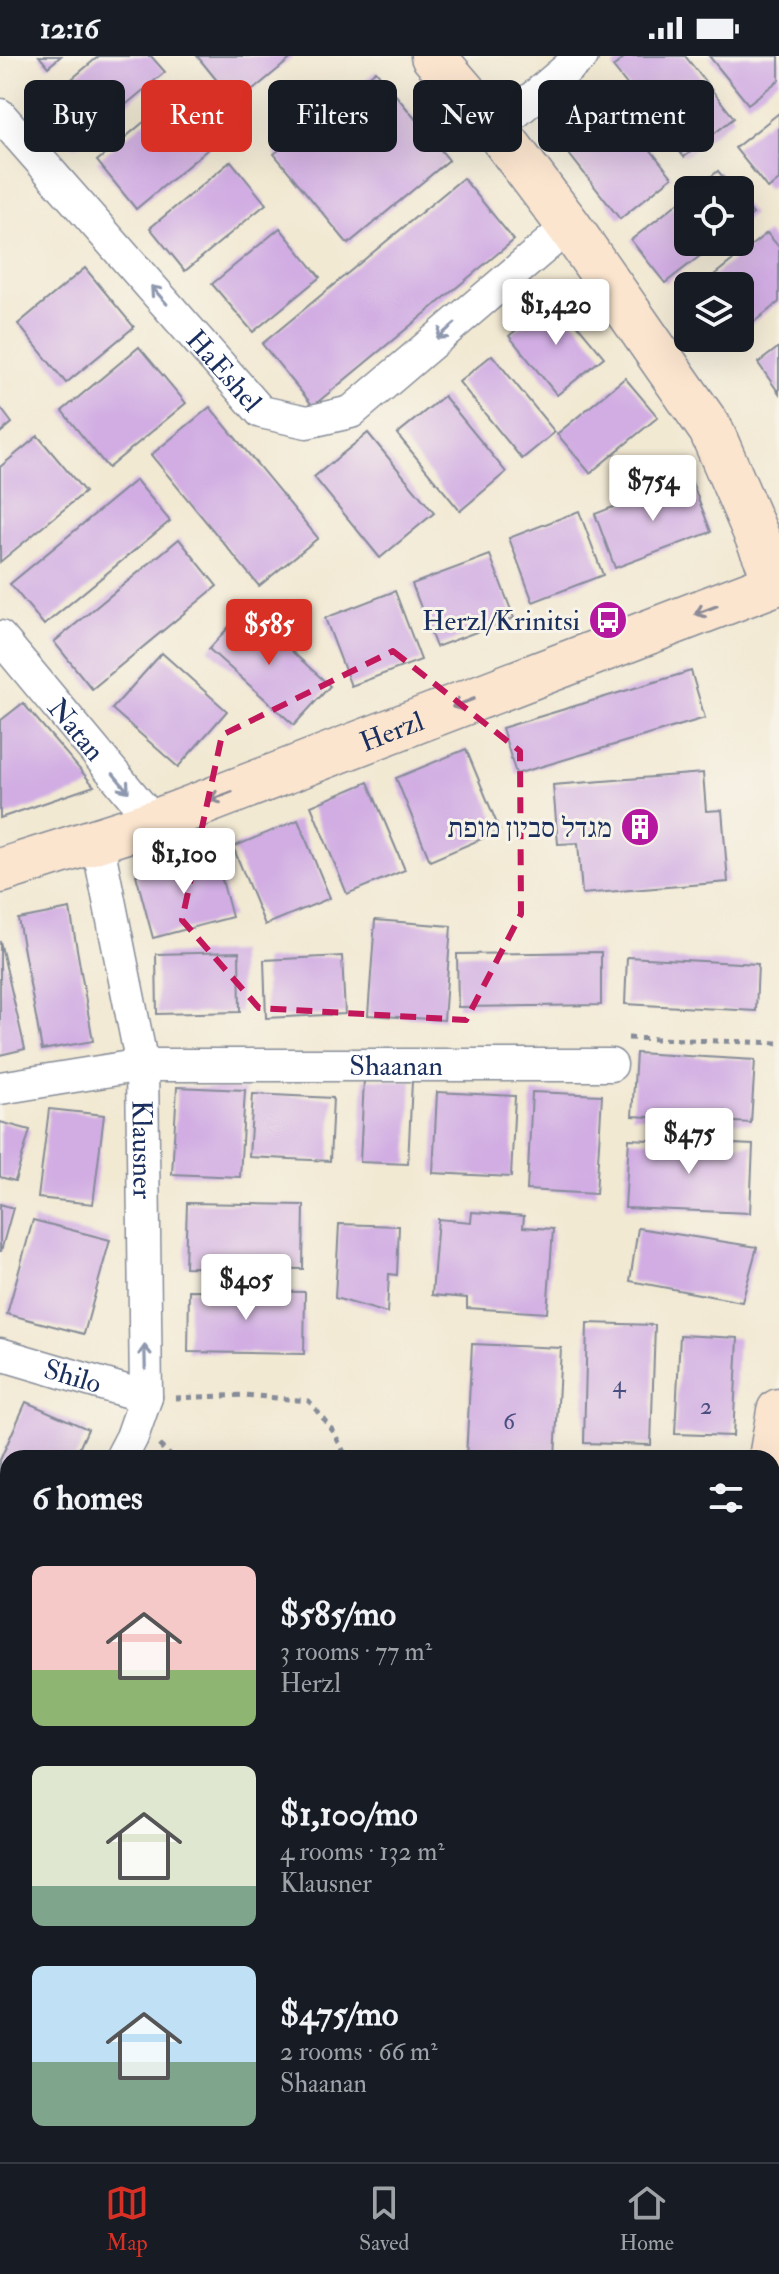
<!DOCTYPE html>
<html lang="en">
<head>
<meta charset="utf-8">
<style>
	body { margin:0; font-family:"IM FELL Double Pica","Frank Ruhl Libre",serif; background:#242831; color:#f1f3f6; height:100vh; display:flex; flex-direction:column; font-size:30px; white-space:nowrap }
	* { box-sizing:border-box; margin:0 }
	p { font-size:26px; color:#9ea1a6 }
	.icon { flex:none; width:44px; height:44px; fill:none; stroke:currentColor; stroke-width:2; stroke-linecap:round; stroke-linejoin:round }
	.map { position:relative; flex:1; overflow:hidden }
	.drawer { position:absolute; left:0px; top:1394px; width:780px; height:712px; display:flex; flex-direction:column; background:#171b24; border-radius:24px 24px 0 0; box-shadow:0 8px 32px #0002 }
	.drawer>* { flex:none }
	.guide { position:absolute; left:24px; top:24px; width:732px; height:72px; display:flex; gap:16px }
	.fabs { position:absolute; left:674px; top:120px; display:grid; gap:16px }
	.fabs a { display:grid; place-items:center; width:80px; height:80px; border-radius:12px; background:#171b24; box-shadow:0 8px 32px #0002; font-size:40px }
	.price { position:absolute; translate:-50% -68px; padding:0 18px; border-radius:8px; background:#fff; color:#222; font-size:26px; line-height:52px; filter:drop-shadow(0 2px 4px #0008) }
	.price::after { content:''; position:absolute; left:50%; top:48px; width:24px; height:18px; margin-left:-12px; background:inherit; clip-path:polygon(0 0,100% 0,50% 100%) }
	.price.on { background:#d93025; color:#fff }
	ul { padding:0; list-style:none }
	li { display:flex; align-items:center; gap:24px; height:200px; padding:0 32px }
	li span { display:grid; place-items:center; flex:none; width:224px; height:160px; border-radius:12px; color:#555 }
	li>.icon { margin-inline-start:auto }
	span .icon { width:96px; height:96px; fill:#fffc; stroke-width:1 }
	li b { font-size:34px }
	h2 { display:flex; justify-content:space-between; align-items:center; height:96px; padding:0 32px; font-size:34px }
	.tag { padding:0 28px; border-radius:12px; background:#171b24; box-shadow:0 8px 32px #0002; font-size:28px; line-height:72px }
	.tag.on { background:#d93025; color:#fff }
	.status { display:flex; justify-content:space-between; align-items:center; height:56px; padding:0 40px; background:#171b24; direction:ltr }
	.status svg { height:22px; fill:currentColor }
	.tab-bar { display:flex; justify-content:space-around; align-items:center; height:112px; border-top:2px solid #363941; background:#171b24; font-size:22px; color:#9ea1a6 }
	.tab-bar a { display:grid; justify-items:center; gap:4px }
	.tab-bar .on { color:#d93025 }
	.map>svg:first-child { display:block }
	.building { fill:#d1ade3 }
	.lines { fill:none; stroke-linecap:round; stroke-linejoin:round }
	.street-casing { stroke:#868c98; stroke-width:35 }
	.secondary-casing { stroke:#868c98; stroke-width:47 }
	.path { stroke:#868c98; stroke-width:5; stroke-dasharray:6 6; stroke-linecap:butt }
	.street { stroke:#fff; stroke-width:32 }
	.secondary { stroke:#fbe5cf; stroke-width:44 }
	.oneway { stroke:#8d97ae }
	.oneway2 { stroke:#8b8a96 }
	.marked { fill:none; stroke:#c2185b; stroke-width:6; stroke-dasharray:16 10; stroke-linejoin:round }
	.labels { text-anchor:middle; stroke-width:6; stroke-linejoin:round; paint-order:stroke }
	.number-label { font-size:24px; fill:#484e7f }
	.street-label { font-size:28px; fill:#1b2f5e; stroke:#f7f3e8 }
	.poi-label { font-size:28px; fill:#1b2f5e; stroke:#f7f3e8; text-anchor:end }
</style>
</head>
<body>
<div class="status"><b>12:16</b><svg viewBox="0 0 49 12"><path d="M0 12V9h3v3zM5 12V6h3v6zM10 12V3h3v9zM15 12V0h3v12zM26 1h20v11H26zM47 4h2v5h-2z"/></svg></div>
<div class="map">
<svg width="779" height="2106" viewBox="0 0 779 2106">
	<rect width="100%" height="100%" fill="#f7f3e8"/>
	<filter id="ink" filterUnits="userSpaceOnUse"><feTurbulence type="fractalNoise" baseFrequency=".0125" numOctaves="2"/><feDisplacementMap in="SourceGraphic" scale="16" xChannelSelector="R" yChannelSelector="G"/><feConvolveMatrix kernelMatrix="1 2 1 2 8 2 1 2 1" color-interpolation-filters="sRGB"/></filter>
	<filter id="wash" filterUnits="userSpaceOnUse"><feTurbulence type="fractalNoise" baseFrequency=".006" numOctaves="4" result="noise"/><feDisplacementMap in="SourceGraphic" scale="32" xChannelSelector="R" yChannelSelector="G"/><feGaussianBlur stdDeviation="1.8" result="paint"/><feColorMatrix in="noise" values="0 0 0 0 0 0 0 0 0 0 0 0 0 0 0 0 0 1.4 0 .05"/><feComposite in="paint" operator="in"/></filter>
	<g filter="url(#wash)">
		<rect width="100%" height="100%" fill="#f2e9d3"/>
		<g id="blocks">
			<g class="building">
				<path d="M39,0H61L48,11Z"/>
				<path d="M99,0H151L165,16L75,91L41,49Z"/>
				<path d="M197,0H294L236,48Z"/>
				<path d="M626,0H685L734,62L684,101L613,11Z"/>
				<path d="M709,0H779V24L748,48Z"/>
				<path d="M376,15L449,104L348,188L274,98Z"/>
				<path d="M603,34L672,121L620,163L551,75Z"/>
				<path d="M175,40L214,88L136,153L97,105Z"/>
				<path d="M779,57V124L768,133L735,92Z"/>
				<path d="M231,105L266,148L185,215L150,172Z"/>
				<path d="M718,115L734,134H694Z"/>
				<path d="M463,122L514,184L313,350L262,288Z"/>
				<path d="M688,139V186H718L665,227L631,184Z"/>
				<path d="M740,142L753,158L740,168Z"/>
				<path d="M280,172L320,221L253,276L212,228Z"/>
				<path d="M767,177L779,191V246L740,277V230H700Z"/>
				<path d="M85,212L134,271L66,327L18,268Z"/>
				<path d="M555,242L604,301L557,339L509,280Z"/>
				<path d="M139,291L186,347L108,412L62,355Z"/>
				<path d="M779,291V337L758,307Z"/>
				<path d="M492,299L555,376L522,403L459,326Z"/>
				<path d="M625,322L658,361L590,417L557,378Z"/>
				<path d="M444,340L506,416L460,455L397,378Z"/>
				<path d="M0,351L12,367L0,377Z"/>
				<path d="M210,351L318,482L259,530L151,399Z"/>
				<path d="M368,377L434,457L380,502L314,421Z"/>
				<path d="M38,380L85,436L0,506V411Z"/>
				<path d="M690,421L711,476L615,512L595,458Z"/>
				<path d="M136,424L170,465L44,569L10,528Z"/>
				<path d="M579,455L603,519L533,546L509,482Z"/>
				<path d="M179,483L217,530L92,633L54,586Z"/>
				<path d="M490,499L514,562L436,591L412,528Z"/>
				<path d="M395,535L421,604L351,630L325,562Z"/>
				<path d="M245,553L330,630L294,669L209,593Z"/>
				<path d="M162,597L227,655L178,711L112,653Z"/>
				<path d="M691,615L705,662L516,718L502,672Z"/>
				<path d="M23,647L94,730L0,762V665Z"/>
				<path d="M466,693L500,775L430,805L396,722Z"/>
				<path d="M703,717L706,755L722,754L728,826L582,838L578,787L558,788L553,729Z"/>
				<path d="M368,726L405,814L347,838L311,750Z"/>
				<path d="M298,764L330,842L265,869L233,791Z"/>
				<path d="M215,798L232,861L153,882L136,819Z"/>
				<path d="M70,853L93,985L42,994L18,863Z"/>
				<path d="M375,864L451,870L444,964L368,959Z"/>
				<path d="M0,885L25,993L0,999Z"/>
				<path d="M239,896L240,956L157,958L156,898Z"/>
				<path d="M601,896V949L458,951L457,898Z"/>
				<path d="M342,900L345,958L266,962L264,904Z"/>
				<path d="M627,901L758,908L756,955L625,948Z"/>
				<path d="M636,997L755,1004L751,1067L632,1060Z"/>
				<path d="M364,1023L412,1025L408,1108L360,1106Z"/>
				<path d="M177,1031L245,1034L240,1121L172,1118Z"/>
				<path d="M437,1036L515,1040L511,1121L433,1117Z"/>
				<path d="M532,1036L602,1039L596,1138L527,1134Z"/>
				<path d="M253,1038L333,1042L330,1105L249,1101Z"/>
				<path d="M49,1053L104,1059L93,1148L38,1142Z"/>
				<path d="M0,1066L30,1074L15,1125L0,1121Z"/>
				<path d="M629,1083L753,1089L750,1157L625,1152Z"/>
				<path d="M187,1147L304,1149L303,1213L185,1211Z"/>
				<path d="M0,1148L13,1152L1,1195H0Z"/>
				<path d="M472,1156L524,1160L523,1171L553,1173L547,1257L467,1252V1242L432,1239L438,1163L471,1166Z"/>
				<path d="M33,1164L110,1184L84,1278L7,1258Z"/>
				<path d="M339,1168L399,1170L397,1219L389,1218L387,1257L335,1242Z"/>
				<path d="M638,1172L757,1191L742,1246L630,1225Z"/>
				<path d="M189,1234L305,1236L304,1298L188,1296Z"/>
				<path d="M587,1267L655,1269L651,1389L584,1387Z"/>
				<path d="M680,1279L738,1282L733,1380L675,1378Z"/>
				<path d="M472,1288L561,1292L555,1402H466Z"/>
				<path d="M26,1346L88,1373L75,1402H8V1479L0,1475V1404Z"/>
				<path d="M0,1485L8,1488V1531L0,1548Z"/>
				<path d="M778,1705L779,1706V1767L772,1766V1731Z"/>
				<path d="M0,1721L8,1725V1822L0,1838Z"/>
				<path d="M772,1782L779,1783V1868L772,1866Z"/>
				<path d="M772,1894L779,1895V1957L772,1956Z"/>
				<path d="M772,1995L779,1997V2041L772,2039Z"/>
				<path d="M8,2032V2098H17L11,2106H0V2042Z"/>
				<path d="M772,2077L779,2079V2106H692L693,2098H772Z"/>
				<path d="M48,2098H83L93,2106H42Z"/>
				<path d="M282,2098H339L338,2106H281Z"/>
				<path d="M504,2098H576L574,2106H501Z"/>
			</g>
		</g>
	</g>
	<g filter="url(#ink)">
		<use href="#blocks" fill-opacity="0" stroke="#868c98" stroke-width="2"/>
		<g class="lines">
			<defs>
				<g id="street">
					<path id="s1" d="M0,59L261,356L307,366L351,356L569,170"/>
					<path d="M496,73L582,0"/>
					<path id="s2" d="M0,581L154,766"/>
					<path id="s3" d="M97,784L142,1009L146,1341L132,1381L121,1402"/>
					<path id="s4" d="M0,1032L142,1009H611"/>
					<path id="s5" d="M0,1298L146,1341"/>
					<path d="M0,1627L8,1612"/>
				</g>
				<g id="secondary">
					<path d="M433,0L496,73L569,170L711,374L771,513L779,522"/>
					<path id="s6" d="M0,815L154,766L779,526"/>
					<path d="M771,1402L779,1355"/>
					<path d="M0,1970L8,1976"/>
					<path d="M170,2098L180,2106"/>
					<path d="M614,2106L618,2098"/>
				</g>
			</defs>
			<use href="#street" class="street-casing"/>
			<use href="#secondary" class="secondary-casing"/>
			<g class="path">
				<path d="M628,982L779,987"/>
				<path d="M175,1342L245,1339L309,1345L333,1375L347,1402"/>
				<path d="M159,1389L173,1402"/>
			</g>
			<use href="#street" class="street"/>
			<use href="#secondary" class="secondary"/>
		</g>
		<defs><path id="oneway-shaft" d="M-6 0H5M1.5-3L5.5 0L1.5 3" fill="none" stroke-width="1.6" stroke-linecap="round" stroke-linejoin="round" transform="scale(2)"/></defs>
		<g class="oneway">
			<use href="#oneway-shaft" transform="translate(159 239) rotate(-131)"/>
			<use href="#oneway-shaft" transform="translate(446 275) rotate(139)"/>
			<use href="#oneway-shaft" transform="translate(121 727) rotate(50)"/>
			<use href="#oneway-shaft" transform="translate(145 1301) rotate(-91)"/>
		</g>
		<g class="oneway2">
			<use href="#oneway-shaft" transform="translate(706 554) rotate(159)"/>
			<use href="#oneway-shaft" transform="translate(463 647) rotate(159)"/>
			<use href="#oneway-shaft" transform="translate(221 740) rotate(159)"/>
		</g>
	</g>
	<path class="marked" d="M393,595L520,695L521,858L466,964L259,952L182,864L222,679Z"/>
	<defs>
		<symbol id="bus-disc" viewBox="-11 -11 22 22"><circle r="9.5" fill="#b5179e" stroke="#f7f3e8"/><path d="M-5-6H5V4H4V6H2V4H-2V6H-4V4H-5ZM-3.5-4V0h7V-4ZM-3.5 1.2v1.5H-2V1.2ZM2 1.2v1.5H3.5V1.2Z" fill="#fff"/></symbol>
		<symbol id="building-disc" viewBox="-11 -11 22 22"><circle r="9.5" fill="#b5179e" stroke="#f7f3e8"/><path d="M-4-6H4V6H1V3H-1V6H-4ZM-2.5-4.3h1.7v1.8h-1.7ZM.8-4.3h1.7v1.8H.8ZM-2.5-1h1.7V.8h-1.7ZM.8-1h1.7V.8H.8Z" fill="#fff"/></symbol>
	</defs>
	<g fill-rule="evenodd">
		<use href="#bus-disc" x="586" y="542" width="44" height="44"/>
		<use href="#building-disc" x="618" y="749" width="44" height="44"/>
	</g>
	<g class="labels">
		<g class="number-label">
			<text x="619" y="1336">4</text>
			<text x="706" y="1358">2</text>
			<text x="509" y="1373">6</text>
		</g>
		<g class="street-label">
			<text dy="10" stroke="none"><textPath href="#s1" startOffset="340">HaEshel</textPath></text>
			<text dy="10" stroke="none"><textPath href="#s2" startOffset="120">Natan</textPath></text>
			<text dy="10" stroke="none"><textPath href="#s6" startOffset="416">Herzl</textPath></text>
			<text dy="10" stroke="none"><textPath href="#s4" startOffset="398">Shaanan</textPath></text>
			<text dy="10" stroke="none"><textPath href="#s3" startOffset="314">Klausner</textPath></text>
			<text dy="10" stroke="none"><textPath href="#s5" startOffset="76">Shilo</textPath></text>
		</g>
		<g class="poi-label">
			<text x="580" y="574">Herzl/Krinitsi</text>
			<text x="612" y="781">מגדל סביון מופת</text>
		</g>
	</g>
</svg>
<div class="fabs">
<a><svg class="icon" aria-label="locate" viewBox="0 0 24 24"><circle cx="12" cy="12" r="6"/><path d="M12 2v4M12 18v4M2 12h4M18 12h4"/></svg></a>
<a><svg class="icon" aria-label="layers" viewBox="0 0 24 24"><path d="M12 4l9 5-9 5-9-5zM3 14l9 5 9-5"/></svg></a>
</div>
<b class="price" style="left:556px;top:291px">$1,420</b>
<b class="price" style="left:653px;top:467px">$754</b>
<b class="price on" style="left:269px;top:611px">$585</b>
<b class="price" style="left:184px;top:840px">$1,100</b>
<b class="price" style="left:689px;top:1120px">$475</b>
<b class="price" style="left:246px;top:1266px">$405</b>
<div class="guide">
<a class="tag">Buy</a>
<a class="tag on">Rent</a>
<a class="tag">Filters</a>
<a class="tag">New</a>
<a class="tag">Apartment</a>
</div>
<section class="drawer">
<h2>6 homes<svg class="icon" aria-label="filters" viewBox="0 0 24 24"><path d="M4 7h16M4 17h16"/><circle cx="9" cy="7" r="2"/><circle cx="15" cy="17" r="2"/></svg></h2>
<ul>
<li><span style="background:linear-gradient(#f6c9c9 65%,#8fb573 0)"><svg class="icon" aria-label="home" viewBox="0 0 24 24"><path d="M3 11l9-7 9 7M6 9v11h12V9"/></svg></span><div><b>$585/mo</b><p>3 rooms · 77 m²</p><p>Herzl</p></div></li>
<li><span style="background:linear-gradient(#dfe7d0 75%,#7fa58c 0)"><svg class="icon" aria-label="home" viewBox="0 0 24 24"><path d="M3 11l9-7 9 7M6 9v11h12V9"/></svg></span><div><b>$1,100/mo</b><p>4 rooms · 132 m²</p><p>Klausner</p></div></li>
<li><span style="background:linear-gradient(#bfe0f5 60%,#7fa58c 0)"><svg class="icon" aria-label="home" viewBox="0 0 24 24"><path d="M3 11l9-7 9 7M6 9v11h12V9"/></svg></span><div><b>$475/mo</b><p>2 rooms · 66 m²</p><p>Shaanan</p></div></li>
</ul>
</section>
</div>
<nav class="tab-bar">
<a class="on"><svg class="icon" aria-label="map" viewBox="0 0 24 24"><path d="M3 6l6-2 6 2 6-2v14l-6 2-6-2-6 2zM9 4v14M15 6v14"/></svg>Map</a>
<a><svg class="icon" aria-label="saved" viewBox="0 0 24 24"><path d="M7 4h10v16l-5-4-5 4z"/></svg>Saved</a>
<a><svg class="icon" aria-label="home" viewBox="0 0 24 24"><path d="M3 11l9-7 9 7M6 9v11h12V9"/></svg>Home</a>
</nav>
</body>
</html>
